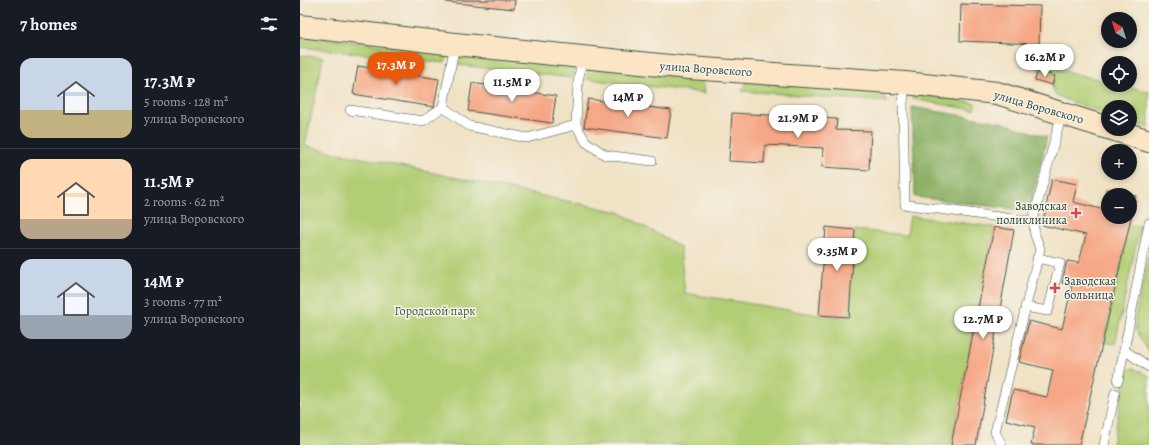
<!DOCTYPE html>
<html lang="en">
<head>
<meta charset="utf-8">
<style>
	body { margin:0; font-family:Alegreya,serif; background:#20242c; color:#f1f3f6; height:100vh; display:flex; flex-direction:column; font-size:15px; white-space:nowrap }
	* { box-sizing:border-box; margin:0 }
	p { font-size:13px; color:#9ea1a6 }
	.icon { flex:none; width:22px; height:22px; fill:none; stroke:currentColor; stroke-width:2; stroke-linecap:round; stroke-linejoin:round }
	.map { position:relative; flex:1; overflow:hidden }
	.drawer { display:flex; flex-direction:column; background:#171b24; width:300px }
	.drawer>* { flex:none }
	.needle { width:26px; rotate:322deg }
	.buttons { position:absolute; left:801px; top:12px; display:grid; gap:8px }
	.buttons a { display:grid; place-items:center; width:36px; height:36px; border-radius:50%; background:#171b24; box-shadow:0 2px 6px #0003; font-size:20px }
	.price { position:absolute; translate:-50% -34px; padding:0 9px; border-radius:14px; background:#fff; color:#222; font-size:13px; line-height:26px; filter:drop-shadow(0 1px 2px #0008) }
	.price::after { content:''; position:absolute; left:50%; top:24px; width:12px; height:9px; margin-left:-6px; background:inherit; clip-path:polygon(0 0,100% 0,50% 100%) }
	.price.active { background:#ea580c; color:#fff }
	ul { padding:0; list-style:none }
	li { display:flex; align-items:center; gap:12px; height:100px; padding:0 20px }
	li+li { border-top:1px solid #363941 }
	li span { display:grid; place-items:center; flex:none; width:112px; height:80px; border-radius:12px; color:#555 }
	li>.icon { margin-inline-start:auto }
	span .icon { width:48px; height:48px; fill:#fffc; stroke-width:1 }
	li b { font-size:17px }
	h2 { display:flex; justify-content:space-between; align-items:center; height:48px; padding:0 20px; font-size:17px }
	main { display:flex; flex:1; min-height:0 }
	.map>svg:first-child { display:block }
	.green { fill:#b2ce74; stroke:#688654 }
	.forest { fill:#8db166; stroke:#56774d }
	.building { fill:#f6a886; fill-rule:evenodd }
	.lines { fill:none; stroke-linecap:round; stroke-linejoin:round }
	.lane-casing { stroke:#3e564a; stroke-width:10 }
	.secondary-casing { stroke:#3e564a; stroke-width:24 }
	.lane { stroke:#fff; stroke-width:9 }
	.secondary { stroke:#fce5c4; stroke-width:22 }
	.poi-dot { fill:#d1495b; stroke:#f7f3e8; stroke-width:1.5 }
	.labels { text-anchor:middle; stroke-width:3; stroke-linejoin:round; paint-order:stroke }
	.street-label { font-size:12px; fill:#1f3d34; stroke:#f7f3e8 }
	.poi-label { font-size:12px; fill:#1f3d34; stroke:#f7f3e8; text-anchor:end }
	.park-label { font-size:12px; fill:#3c5a41; stroke:#f7f3e8 }
</style>
</head>
<body>
<main>
<section class="drawer">
<h2>7 homes<svg class="icon" aria-label="filters" viewBox="0 0 24 24"><path d="M4 7h16M4 17h16"/><circle cx="9" cy="7" r="2"/><circle cx="15" cy="17" r="2"/></svg></h2>
<ul>
<li><span style="background:linear-gradient(#c9d6e8 65%,#c2b280 0)"><svg class="icon" aria-label="home" viewBox="0 0 24 24"><path d="M3 11l9-7 9 7M6 9v11h12V9"/></svg></span><div><b>17.3M ₽</b><p>5 rooms · 128 m²</p><p>улица Воровского</p></div></li>
<li><span style="background:linear-gradient(#ffd9b3 75%,#b9a48a 0)"><svg class="icon" aria-label="home" viewBox="0 0 24 24"><path d="M3 11l9-7 9 7M6 9v11h12V9"/></svg></span><div><b>11.5M ₽</b><p>2 rooms · 62 m²</p><p>улица Воровского</p></div></li>
<li><span style="background:linear-gradient(#c9d6e8 70%,#9aa5b1 0)"><svg class="icon" aria-label="home" viewBox="0 0 24 24"><path d="M3 11l9-7 9 7M6 9v11h12V9"/></svg></span><div><b>14M ₽</b><p>3 rooms · 77 m²</p><p>улица Воровского</p></div></li>
</ul>
</section>
<div class="map">
<svg width="849" height="445" viewBox="0 0 849 445">
	<rect width="100%" height="100%" fill="#f7f3e8"/>
	<filter id="ink" filterUnits="userSpaceOnUse"><feTurbulence type="fractalNoise" baseFrequency=".025" numOctaves="2"/><feDisplacementMap in="SourceGraphic" scale="8" xChannelSelector="R" yChannelSelector="G"/><feConvolveMatrix kernelMatrix="1 2 1 2 8 2 1 2 1" color-interpolation-filters="sRGB"/></filter>
	<filter id="wash" filterUnits="userSpaceOnUse"><feTurbulence type="fractalNoise" baseFrequency=".012" numOctaves="4" result="noise"/><feDisplacementMap in="SourceGraphic" scale="16" xChannelSelector="R" yChannelSelector="G"/><feGaussianBlur stdDeviation="0.9" result="paint"/><feColorMatrix in="noise" values="0 0 0 0 0 0 0 0 0 0 0 0 0 0 0 0 0 1.4 0 .05"/><feComposite in="paint" operator="in"/></filter>
	<g filter="url(#wash)">
		<rect width="100%" height="100%" fill="#f0e2c5"/>
		<g class="green">
			<path d="M0,36L147,52L145,63L0,47Z"/>
			<path d="M161,54L273,66L272,78L159,65Z"/>
			<path d="M0,55L23,58L5,146L319,212L380,247L385,293L519,315L548,317L555,230L607,235L610,216L694,227L651,445H0Z"/>
			<path d="M739,67L753,68L808,82V85H821L849,92V128L830,122V107H808V115L757,96C751,89 752,85 754,76L738,71Z"/>
			<path d="M288,68L403,79L405,93L286,79Z"/>
			<path d="M447,82L579,90L588,102L442,91Z"/>
			<path d="M613,94L675,103L674,110L612,99Z"/>
			<path d="M829,224L840,226L815,344L802,342L811,310Z"/>
			<path d="M849,254V352L836,331L835,318Z"/>
			<path d="M833,368L849,376V445H812L826,375L829,370Z"/>
		</g>
		<path class="forest" d="M612,107L700,122L747,137L729,211L615,197Z"/>
		<g id="blocks">
			<g class="building">
				<path d="M147,0H215L214,9L146,2Z"/>
				<path d="M661,4L740,6L739,44L660,41Z"/>
				<path d="M58,66L139,79L134,107L53,94Z"/>
				<path d="M738,71L755,76L752,85L735,80Z"/>
				<path d="M172,83L256,96L252,123L168,111Z"/>
				<path d="M288,99L371,110L367,138L284,127Z"/>
				<path d="M432,113L537,119L536,130L571,131L569,170L522,167L523,148L465,145L464,163L429,161Z"/>
				<path d="M752,179L777,184L773,202L801,209L806,189L836,196L779,445H731L735,427L706,420L713,390L747,397L753,370L719,362L729,321L762,329L772,286L762,283L767,261L779,263L786,235L742,225ZM808,195H830V217H808Z"/>
				<path d="M526,227L555,230L549,317L519,315Z"/>
				<path d="M694,227L714,230L676,445H651Z"/>
			</g>
		</g>
	</g>
	<g filter="url(#ink)">
		<use href="#blocks" fill-opacity="0" stroke="#3e564a" stroke-width="1"/>
		<g class="lines">
			<defs>
				<g id="lane">
					<path d="M282,58L278,83L276,125L286,142L305,155L352,161"/>
					<path d="M143,107L169,126L227,138L276,125"/>
					<path d="M50,110L123,121L143,107L155,44"/>
					<path d="M605,205L603,103L605,83"/>
					<path d="M609,205L721,220H733L762,113"/>
					<path d="M725,307L748,311L760,263L737,258"/>
					<path d="M824,350L849,367"/>
					<path d="M818,381L849,223"/>
					<path d="M702,445L695,432L740,249L735,235L733,220"/>
					<path d="M804,445L815,393"/>
				</g>
				<g id="secondary">
					<path d="M0,26L155,44L389,68L605,83L697,93L808,128"/>
					<path d="M812,129L849,141"/>
				</g>
			</defs>
			<use href="#lane" class="lane-casing"/>
			<use href="#secondary" class="secondary-casing"/>
			<use href="#lane" class="lane"/>
			<use href="#secondary" class="secondary"/>
		</g>
	</g>
	<g class="poi-dot">
		<path d="M774 207h4v4h4v4h-4v4h-4v-4h-4v-4h4z"/>
		<path d="M753 282h4v4h4v4h-4v4h-4v-4h-4v-4h4z"/>
	</g>
	<g class="labels">
		<g class="street-label">
			<text transform="translate(406 69) rotate(4)" y="4">улица Воровского</text>
			<text transform="translate(739 107) rotate(16)" y="4">улица Воровского</text>
		</g>
		<g class="poi-label">
			<text x="767" y="210">Заводская<tspan x="767" dy="14">поликлиника</tspan></text>
			<text x="764" y="285" text-anchor="start">Заводская<tspan x="764" dy="14">больница</tspan></text>
		</g>
		<g class="park-label">
			<text x="135" y="315">Городской парк</text>
		</g>
	</g>
</svg>
<div class="buttons">
<a><svg class="needle" viewBox="-14 -14 28 28"><path d="M0-13l5 13h-10z" fill="#e53935"/><path d="M0 13l5-13h-10z" fill="#9ea1a6"/></svg></a>
<a><svg class="icon" aria-label="locate" viewBox="0 0 24 24"><circle cx="12" cy="12" r="6"/><path d="M12 2v4M12 18v4M2 12h4M18 12h4"/></svg></a>
<a><svg class="icon" aria-label="layers" viewBox="0 0 24 24"><path d="M12 4l9 5-9 5-9-5zM3 14l9 5 9-5"/></svg></a>
<a>+</a>
<a>−</a>
</div>
<b class="price" style="left:745px;top:78px">16.2M ₽</b>
<b class="price active" style="left:96px;top:86px">17.3M ₽</b>
<b class="price" style="left:212px;top:103px">11.5M ₽</b>
<b class="price" style="left:328px;top:118px">14M ₽</b>
<b class="price" style="left:498px;top:139px">21.9M ₽</b>
<b class="price" style="left:537px;top:272px">9.35M ₽</b>
<b class="price" style="left:683px;top:340px">12.7M ₽</b>
</div>
</main>
</body>
</html>
